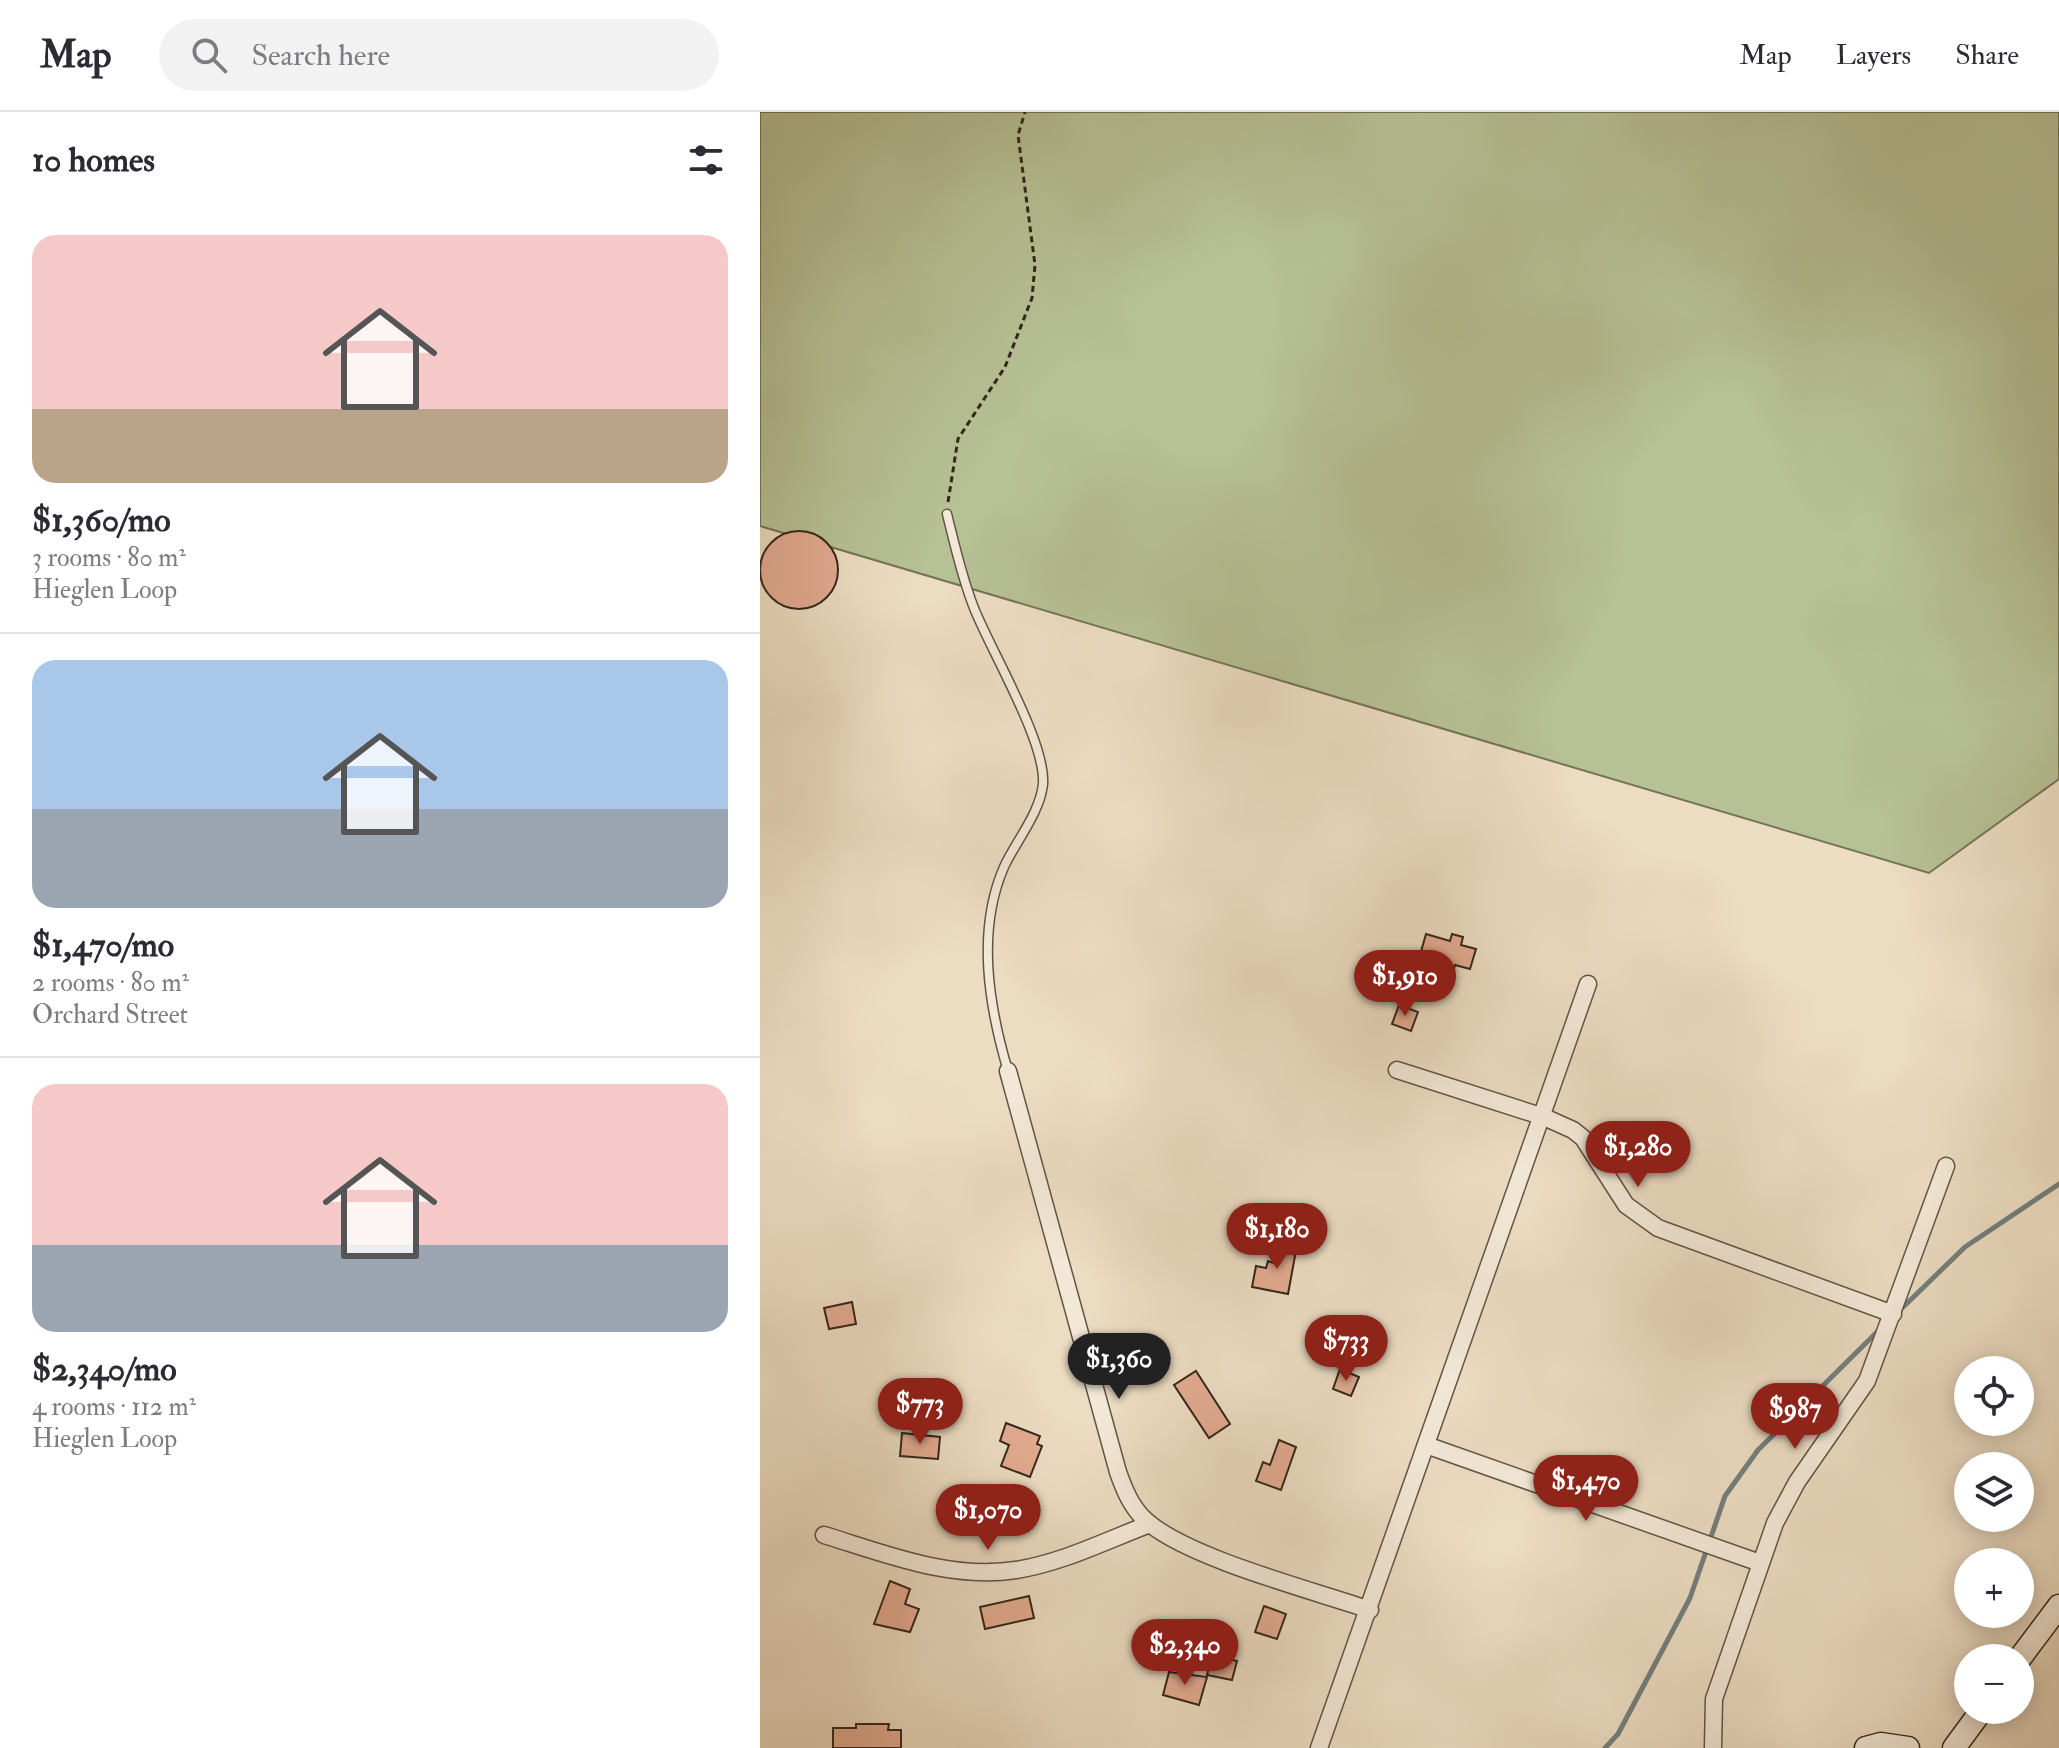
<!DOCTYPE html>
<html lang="en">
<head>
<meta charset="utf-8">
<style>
	body { margin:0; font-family:"IM FELL Double Pica",serif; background:#f2f2f3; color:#2b2b33; height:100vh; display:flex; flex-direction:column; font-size:30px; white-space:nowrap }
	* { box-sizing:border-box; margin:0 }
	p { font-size:26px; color:#7c7c81 }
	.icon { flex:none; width:44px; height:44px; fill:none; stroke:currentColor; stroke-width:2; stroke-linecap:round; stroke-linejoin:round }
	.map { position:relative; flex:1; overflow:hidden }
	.drawer { display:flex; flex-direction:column; background:#fff; width:760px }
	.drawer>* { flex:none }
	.controls { position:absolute; left:1194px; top:1244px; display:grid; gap:16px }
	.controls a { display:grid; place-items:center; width:80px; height:80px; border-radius:50%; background:#fff; box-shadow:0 4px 20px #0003; font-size:40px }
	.price { position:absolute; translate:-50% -68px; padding:0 18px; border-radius:28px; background:#8f2418; color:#fff; font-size:26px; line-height:52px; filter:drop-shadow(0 2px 4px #0008) }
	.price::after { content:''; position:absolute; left:50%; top:48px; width:24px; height:18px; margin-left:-12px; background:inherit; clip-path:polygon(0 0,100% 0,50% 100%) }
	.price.selected { background:#222; color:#fff }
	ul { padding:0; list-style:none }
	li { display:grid; align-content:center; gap:16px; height:424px; padding:0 32px }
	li+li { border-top:2px solid #e1e1e2 }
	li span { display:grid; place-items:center; height:248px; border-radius:24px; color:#555 }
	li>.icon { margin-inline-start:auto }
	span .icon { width:144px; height:144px; fill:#fffc; stroke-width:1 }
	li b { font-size:34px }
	h2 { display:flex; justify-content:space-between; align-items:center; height:96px; padding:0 32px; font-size:34px }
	header { display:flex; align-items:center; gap:48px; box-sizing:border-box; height:112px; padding:0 40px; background:#fff; border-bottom:2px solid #e1e1e2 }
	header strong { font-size:38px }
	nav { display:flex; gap:44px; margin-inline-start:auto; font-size:28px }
	.search { width:560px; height:72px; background:#f2f2f3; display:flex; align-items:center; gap:20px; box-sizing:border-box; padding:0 28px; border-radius:44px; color:#7c7c81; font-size:30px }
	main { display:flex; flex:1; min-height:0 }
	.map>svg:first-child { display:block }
	.green { fill:#b6c195; stroke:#757458; stroke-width:2 }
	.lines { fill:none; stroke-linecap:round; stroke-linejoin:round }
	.stream { stroke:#737f7d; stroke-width:5 }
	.building { fill:#e3ab91; stroke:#34271b; stroke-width:2 }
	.lane-casing { stroke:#625445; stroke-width:11 }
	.street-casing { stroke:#625445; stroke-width:19 }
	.secondary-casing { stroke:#34271b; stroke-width:25 }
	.path { stroke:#34271b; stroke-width:3; stroke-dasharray:6 4; stroke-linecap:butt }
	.lane { stroke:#f3e8d7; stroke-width:8 }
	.street { stroke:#f3e8d7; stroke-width:16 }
	.secondary { stroke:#f3e8d7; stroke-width:22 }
</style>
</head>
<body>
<header>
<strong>Map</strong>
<div class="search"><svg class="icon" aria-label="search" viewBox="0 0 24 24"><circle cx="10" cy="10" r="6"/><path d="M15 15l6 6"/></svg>Search here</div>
<nav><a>Map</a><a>Layers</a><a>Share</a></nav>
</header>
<main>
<section class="drawer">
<h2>10 homes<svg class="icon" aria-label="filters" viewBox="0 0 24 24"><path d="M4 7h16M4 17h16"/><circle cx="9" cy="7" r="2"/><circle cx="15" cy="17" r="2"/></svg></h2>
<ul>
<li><span style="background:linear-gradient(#f6c9c9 70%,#b9a48a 0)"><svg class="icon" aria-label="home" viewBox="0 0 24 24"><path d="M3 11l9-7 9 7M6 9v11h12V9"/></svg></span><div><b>$1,360/mo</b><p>3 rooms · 80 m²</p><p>Hieglen Loop</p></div></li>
<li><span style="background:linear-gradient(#a9c7e8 60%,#9aa5b1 0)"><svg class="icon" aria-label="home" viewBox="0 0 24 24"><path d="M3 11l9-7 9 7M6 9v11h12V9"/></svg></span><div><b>$1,470/mo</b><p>2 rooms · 80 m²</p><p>Orchard Street</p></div></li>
<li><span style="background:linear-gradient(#f6c9c9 65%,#9aa5b1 0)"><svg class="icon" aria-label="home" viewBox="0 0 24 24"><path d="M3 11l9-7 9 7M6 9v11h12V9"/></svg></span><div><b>$2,340/mo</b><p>4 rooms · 112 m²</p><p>Hieglen Loop</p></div></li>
</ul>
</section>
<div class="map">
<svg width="1299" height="1636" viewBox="0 0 1299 1636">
	<rect width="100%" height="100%" fill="#ecdcc2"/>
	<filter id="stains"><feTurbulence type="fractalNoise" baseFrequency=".0025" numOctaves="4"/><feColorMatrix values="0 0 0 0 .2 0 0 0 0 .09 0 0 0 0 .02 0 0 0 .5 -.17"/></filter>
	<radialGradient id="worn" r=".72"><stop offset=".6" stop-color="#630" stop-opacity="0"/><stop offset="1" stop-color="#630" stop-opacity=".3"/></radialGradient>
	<path class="green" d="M0,0H1299V667L1169,761L0,414Z"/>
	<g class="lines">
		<g class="stream">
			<path d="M1138,1200L1205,1135L1299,1072"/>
			<path d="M845,1636L858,1622L930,1486L965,1384L998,1338L1119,1218"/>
		</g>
	</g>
	<g class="building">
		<circle cx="39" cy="458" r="39"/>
		<path d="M666,822L690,829L692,822L703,825L701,833L716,837L710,857L695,853L694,857L660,843Z"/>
		<path d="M639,893L658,900L651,919L632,912Z"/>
		<path d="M518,1130L537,1133L528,1182L492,1175L496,1154L506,1156L508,1149L514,1151Z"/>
		<path d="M92,1190L96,1212L69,1217L64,1196Z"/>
		<path d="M580,1257L599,1265L591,1284L573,1277Z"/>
		<path d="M436,1259L470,1312L449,1326L414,1273Z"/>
		<path d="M246,1311L280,1324L277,1332L282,1334L270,1365L241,1354L249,1333L240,1329Z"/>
		<path d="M142,1321L180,1325L178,1347L140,1344Z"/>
		<path d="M519,1328L536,1335L521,1378L496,1369L503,1350L510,1353Z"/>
		<path d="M130,1469L150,1477L145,1492L159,1497L150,1520L114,1512Z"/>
		<path d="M269,1484L274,1506L225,1517L220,1495Z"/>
		<path d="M504,1494L526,1502L517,1527L495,1520Z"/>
		<path d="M452,1543L477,1549L472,1568L447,1563Z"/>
		<path d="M409,1560L447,1565L439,1593L403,1583Z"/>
		<path d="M96,1612H129L128,1618H141V1636H73V1616H96Z"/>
	</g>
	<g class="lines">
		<defs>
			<path id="lane" d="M187,402C195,434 202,466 214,496C231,539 286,630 283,672C280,701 256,729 244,755C216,819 229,895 248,959"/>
			<g id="street">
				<path d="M637,958L784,1005L813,1018L823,1026L866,1093L898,1116L1133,1202"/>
				<path d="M248,959L358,1360C365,1380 373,1399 390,1412C435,1448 552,1478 610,1498"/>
				<path d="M666,1333L1000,1451"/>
				<path d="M64,1423C126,1442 190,1468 256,1458C302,1451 347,1428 390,1412"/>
				<path d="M559,1636L828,872"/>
				<path d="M953,1636L954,1587L1015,1411L1037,1370L1107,1269L1186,1054"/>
			</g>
			<g id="secondary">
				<path d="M1260,1546L1299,1494"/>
				<path d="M1106,1636L1121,1632L1148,1636"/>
				<path d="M1194,1636L1222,1598"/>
			</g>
		</defs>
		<use href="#lane" class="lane-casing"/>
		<use href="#street" class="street-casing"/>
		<use href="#secondary" class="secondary-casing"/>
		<path class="path" d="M188,390L198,327L245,255L272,186L275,153L258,23L265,0"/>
		<use href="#lane" class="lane"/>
		<use href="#street" class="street"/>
		<use href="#secondary" class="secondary"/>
	</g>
	<rect width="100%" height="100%" filter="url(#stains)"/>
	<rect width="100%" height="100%" fill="url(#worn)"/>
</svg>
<div class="controls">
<a><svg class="icon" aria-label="locate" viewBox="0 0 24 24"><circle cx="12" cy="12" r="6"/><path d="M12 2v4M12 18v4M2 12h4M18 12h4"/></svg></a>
<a><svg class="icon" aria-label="layers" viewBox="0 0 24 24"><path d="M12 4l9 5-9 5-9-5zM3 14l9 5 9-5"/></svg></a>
<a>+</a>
<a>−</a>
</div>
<b class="price" style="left:645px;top:906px">$1,910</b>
<b class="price" style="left:878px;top:1077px">$1,280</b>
<b class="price" style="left:517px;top:1159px">$1,180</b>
<b class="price" style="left:586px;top:1271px">$733</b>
<b class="price selected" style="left:359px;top:1289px">$1,360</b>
<b class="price" style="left:160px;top:1334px">$773</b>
<b class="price" style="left:1035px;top:1339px">$987</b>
<b class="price" style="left:826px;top:1411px">$1,470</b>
<b class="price" style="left:228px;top:1440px">$1,070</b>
<b class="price" style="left:425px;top:1575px">$2,340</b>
</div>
</main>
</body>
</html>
